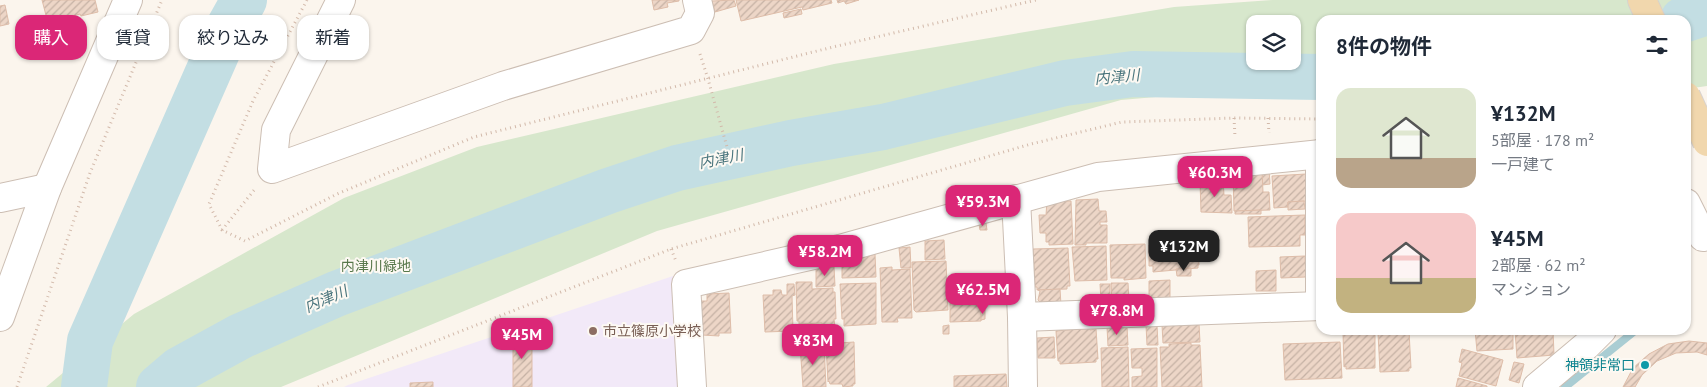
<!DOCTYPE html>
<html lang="ja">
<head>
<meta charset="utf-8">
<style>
	body { margin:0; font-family:"PT Sans","Noto Sans JP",sans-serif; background:#f6f6f7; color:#1f2937; height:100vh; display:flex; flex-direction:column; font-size:19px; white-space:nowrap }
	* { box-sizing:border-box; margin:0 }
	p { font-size:16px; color:#747a83 }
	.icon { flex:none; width:28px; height:28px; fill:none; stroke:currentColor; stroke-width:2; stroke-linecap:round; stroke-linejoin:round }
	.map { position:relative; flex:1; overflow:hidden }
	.details { position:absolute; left:1316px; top:15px; width:375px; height:320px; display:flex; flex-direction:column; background:#fff; border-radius:15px; box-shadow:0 1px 4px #0004 }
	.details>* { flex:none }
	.top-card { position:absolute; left:15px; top:15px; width:475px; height:45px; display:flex; gap:10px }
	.controls { position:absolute; left:1246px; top:15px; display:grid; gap:10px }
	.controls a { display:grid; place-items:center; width:55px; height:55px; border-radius:10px; background:#fff; box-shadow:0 1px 4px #0004; font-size:25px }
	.price { position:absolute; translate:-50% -42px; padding:0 11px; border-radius:10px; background:#db2777; color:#fff; font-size:16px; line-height:32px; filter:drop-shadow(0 1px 2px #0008) }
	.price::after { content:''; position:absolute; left:50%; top:30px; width:15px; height:11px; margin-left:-8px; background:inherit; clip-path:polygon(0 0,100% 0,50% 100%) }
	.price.active { background:#222; color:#fff }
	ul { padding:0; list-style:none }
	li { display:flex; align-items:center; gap:15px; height:125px; padding:0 20px }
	li span { display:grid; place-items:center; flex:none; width:140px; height:100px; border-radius:15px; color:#555 }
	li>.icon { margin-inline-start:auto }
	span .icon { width:60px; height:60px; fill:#fffc; stroke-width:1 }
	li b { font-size:21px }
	h2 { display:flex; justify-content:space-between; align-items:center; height:60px; padding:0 20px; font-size:21px }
	.tag { padding:0 18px; border-radius:15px; background:#fff; box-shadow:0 1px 4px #0004; font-size:18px; line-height:45px }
	.tag.active { background:#db2777; color:#fff }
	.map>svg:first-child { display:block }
	.education { fill:#f2e9f8 }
	.park { fill:#d7e7cc; fill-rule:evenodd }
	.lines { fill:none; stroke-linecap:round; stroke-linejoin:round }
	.stream { stroke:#aacdd3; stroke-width:8 }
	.river { stroke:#c3dee3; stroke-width:46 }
	.building { fill:url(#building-hatch); stroke:#debda9 }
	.minor-casing { stroke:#ccbeb3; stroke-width:30 }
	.major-casing { stroke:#d8d2ce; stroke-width:30 }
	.path { stroke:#d2b9aa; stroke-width:3; stroke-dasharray:1 4; stroke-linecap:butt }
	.minor { stroke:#fff; stroke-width:28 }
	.major { stroke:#f1d7ad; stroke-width:28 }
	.major-bridge-casing { stroke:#d8d2ce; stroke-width:30; stroke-linecap:butt }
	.major-bridge { stroke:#f1d7ad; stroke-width:28 }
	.education-dot { fill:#8d6e63; stroke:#fdf9f3; stroke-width:2 }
	.culture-dot { fill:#0f9aa8; stroke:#fdf9f3; stroke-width:2 }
	.labels { text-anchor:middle; stroke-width:4; stroke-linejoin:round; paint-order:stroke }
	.park-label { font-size:14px; fill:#58784b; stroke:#fdf9f3 }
	.education-label { font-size:14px; fill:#785e54; stroke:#fdf9f3; text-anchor:start }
	.culture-label { font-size:14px; fill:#0d838f; stroke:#fdf9f3; text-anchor:end }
	.water-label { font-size:15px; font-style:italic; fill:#4a757d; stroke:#fdf9f3 }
</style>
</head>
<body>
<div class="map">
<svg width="1707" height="387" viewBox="0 0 1707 387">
	<defs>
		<pattern id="building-hatch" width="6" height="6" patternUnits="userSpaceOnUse" patternTransform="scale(1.25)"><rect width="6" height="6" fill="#edd6c7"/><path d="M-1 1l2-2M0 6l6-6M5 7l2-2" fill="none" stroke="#c5b1a4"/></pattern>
	</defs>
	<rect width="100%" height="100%" fill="#fbf5ed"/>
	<path class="education" d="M673,276L679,387H344L348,385Z"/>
	<path class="park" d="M1272,0H1707V86L1686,89V20H1321V92H1214L1121,100L657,231L281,387H46L134,314L344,198L477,147L834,64L1174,7ZM1255,24H1292V61H1255Z"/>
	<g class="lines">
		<path class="stream" d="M1565,387L1636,330"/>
		<g class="river">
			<path d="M1683,20L1707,12"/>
			<path d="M84,387L90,341L225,34L244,0"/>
			<path d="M159,387L179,370L241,336L336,294L608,191L677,168L791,143L883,127L1065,83L1133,74L1321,77"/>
		</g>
	</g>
	<g class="building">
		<path d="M42,0H95L98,12L81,16L80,14L48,23Z"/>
		<path d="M652,0H679V1L667,3L668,7L654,10Z"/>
		<path d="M734,0L736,6L715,12L712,1Z"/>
		<path d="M736,0H831L832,3L803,10L802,7L741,21Z"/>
		<path d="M837,0H859L846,4L844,1L838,3Z"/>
		<path d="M5,5L9,24L0,26V6Z"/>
		<path d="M801,9L802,14L784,18L783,13Z"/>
		<path d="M84,23L86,30L75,33L73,25Z"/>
		<path d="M1269,169L1270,184L1262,185V171Z"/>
		<path d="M1262,171L1263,192H1269L1270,210L1234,211L1233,172Z"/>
		<path d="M1306,174L1307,201L1288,202V207L1274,208L1272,176Z"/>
		<path d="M1223,180L1224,195H1231L1232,213L1201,212L1200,181Z"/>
		<path d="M1098,199L1099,211H1106L1107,222H1100V225H1107V243H1086V245H1075L1076,200Z"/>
		<path d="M1047,201H1071L1073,244L1049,245V242H1046V233H1040L1039,215H1046Z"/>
		<path d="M1304,201L1305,209L1288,210V202Z"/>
		<path d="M1261,210V214H1235V211Z"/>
		<path d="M1305,215V235H1300V246L1249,247L1248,217Z"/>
		<path d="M986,223L987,230H980L979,224Z"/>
		<path d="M944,240L945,259L925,260V241Z"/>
		<path d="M1198,243L1199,265H1198V268L1153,272V266H1149V245Z"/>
		<path d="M1145,244L1146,278L1124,280V278H1111L1110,245Z"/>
		<path d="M1106,246L1107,280L1075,281L1072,247Z"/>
		<path d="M910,247L911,268H901L899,248Z"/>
		<path d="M1068,248L1070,286H1067V289L1037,290V287H1035L1033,249Z"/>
		<path d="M875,254L876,277L842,278V264Z"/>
		<path d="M1305,256L1306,277L1281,278L1280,257Z"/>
		<path d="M946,261L948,310L916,312L914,310L912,262Z"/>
		<path d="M834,267L835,286L816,287V268Z"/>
		<path d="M892,267V270L910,269L912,318H897L898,322H882L880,268Z"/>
		<path d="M1191,268V276H1177L1176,269Z"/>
		<path d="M1276,270V291H1256V271Z"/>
		<path d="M1170,280V299H1149V281Z"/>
		<path d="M796,282H812V289L833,288V292H835L836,319H834L835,327H822V323L799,324V321H797Z"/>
		<path d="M876,283V324L844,326V319H842L840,284Z"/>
		<path d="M1111,283H1128L1129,301L1112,302Z"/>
		<path d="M787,284H794L795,295L792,296L793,331L765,332L763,295H773V290H781L782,295H787Z"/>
		<path d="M998,284V292H990L989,285Z"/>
		<path d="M1100,284H1110V301H1101Z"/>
		<path d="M980,287V289H986V301H982L981,321L950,322V288Z"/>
		<path d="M1060,289L1061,305L1044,306L1038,300L1040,291L1038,290Z"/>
		<path d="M729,293L731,333H719V336L702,335L701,301H707V294Z"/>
		<path d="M985,310V319L981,320V311Z"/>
		<path d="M1199,324L1200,342L1163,343L1162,325Z"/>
		<path d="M949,325V334H943V326Z"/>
		<path d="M1146,325H1157L1158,345H1147Z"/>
		<path d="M1107,327H1127L1128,345L1108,346Z"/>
		<path d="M1090,328V330L1096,329L1098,359H1096V362L1060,364V361H1058L1056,331Z"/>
		<rect x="1357" y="330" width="18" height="4"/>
		<path d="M1475,330H1513V349L1477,351Z"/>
		<path d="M1515,330H1553L1554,355L1517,358Z"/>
		<path d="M1409,331L1411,368H1409V371L1380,372L1378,333Z"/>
		<path d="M1343,333L1375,334V368L1346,369V366L1344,367Z"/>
		<rect x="513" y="334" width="19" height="53"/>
		<path d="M1054,337L1055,358H1038L1037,338Z"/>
		<path d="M1689,341L1707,343V355L1697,352L1676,353L1657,361L1642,375L1635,387H1623L1633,368L1649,354L1668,344Z"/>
		<path d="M854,342L855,384H853V386L843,387L842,384H830L829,381L828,382L826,344Z"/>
		<path d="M1340,342L1342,378L1285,380L1283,344Z"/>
		<path d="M1191,343V345H1200L1202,387H1162L1160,347H1169V344Z"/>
		<path d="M824,344L826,387H803L800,345Z"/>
		<path d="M1128,347L1129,387H1102L1101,348Z"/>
		<path d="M1157,348V387H1132V377L1142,376V368H1132L1131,349Z"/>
		<path d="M1462,349L1503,360L1496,386L1459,376L1462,363L1459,362Z"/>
		<path d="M1514,362L1524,364L1519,383L1509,380Z"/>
		<path d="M1006,374L1007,387H954V376Z"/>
		<path d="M1458,378L1487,386V387H1456Z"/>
		<path d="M433,382V387H410V383Z"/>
	</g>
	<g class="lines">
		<defs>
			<g id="minor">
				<path d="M341,0L276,130L272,169L503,86L691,30L700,13L697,0"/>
				<path d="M1320,154V306"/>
				<path d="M0,198L47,188"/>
				<path d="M1016,199L1022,317L1023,387"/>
				<path d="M1686,203L1703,237"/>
				<path d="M0,317L47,188L128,0"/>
				<path d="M1022,317L1321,306"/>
				<path d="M692,387L686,284L840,249L1098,177L1321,154"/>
				<path d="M1537,387L1587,345L1602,330"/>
			</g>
			<path id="major" d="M1642,0L1651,20"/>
		</defs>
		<use href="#minor" class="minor-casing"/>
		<use href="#major" class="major-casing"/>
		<g class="path">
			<path d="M307,0L253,101L209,204L222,230L245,241L337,194L474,137L833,47L1036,0"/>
			<path d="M700,54L708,79L727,147"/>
			<path d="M1234,118L1235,137"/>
			<path d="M1268,118L1269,133"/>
			<path d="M222,230L255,189"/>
			<path d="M671,249L676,261"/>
			<path d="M17,387L90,173L162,0"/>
			<path d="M318,387L671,249L1031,144L1122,122L1234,118L1321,119"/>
		</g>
		<use href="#minor" class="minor"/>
		<use href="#major" class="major"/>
		<defs>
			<path id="major-bridge" d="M1686,96L1707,142"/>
		</defs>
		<use href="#major-bridge" class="major-bridge-casing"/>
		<use href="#major-bridge" class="major-bridge"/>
	</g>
	<circle class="education-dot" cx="593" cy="331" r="5"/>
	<circle class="culture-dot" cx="1645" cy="365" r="5"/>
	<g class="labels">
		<g class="park-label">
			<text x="376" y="271">内津川緑地</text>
		</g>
		<g class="education-label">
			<text x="603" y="336">市立篠原小学校</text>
		</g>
		<g class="culture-label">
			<text x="1635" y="370">神領非常口</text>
		</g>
		<g class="water-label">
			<text transform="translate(1117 77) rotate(-5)" y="5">内津川</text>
			<text transform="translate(721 159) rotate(-11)" y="5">内津川</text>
			<text transform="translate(326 299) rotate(-23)" y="5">内津川</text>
		</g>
	</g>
</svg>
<div class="controls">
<a><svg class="icon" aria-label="layers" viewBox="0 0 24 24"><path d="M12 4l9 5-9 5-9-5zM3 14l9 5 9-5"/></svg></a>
</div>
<b class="price" style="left:1215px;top:198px">¥60.3M</b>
<b class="price" style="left:983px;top:227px">¥59.3M</b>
<b class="price active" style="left:1184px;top:272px">¥132M</b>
<b class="price" style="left:825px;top:277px">¥58.2M</b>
<b class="price" style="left:983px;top:315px">¥62.5M</b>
<b class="price" style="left:1117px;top:336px">¥78.8M</b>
<b class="price" style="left:522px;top:360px">¥45M</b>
<b class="price" style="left:813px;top:366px">¥83M</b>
<div class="top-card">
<a class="tag active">購入</a>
<a class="tag">賃貸</a>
<a class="tag">絞り込み</a>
<a class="tag">新着</a>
</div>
<section class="details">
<h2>8件の物件<svg class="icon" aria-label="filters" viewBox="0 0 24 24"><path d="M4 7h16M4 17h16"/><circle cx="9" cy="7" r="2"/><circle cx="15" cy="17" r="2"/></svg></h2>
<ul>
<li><span style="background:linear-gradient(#dfe7d0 70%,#b9a48a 0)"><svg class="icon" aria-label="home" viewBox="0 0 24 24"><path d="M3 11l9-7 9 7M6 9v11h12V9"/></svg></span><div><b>¥132M</b><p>5部屋 · 178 m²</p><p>一戸建て</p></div></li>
<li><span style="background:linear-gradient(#f6c9c9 65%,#c2b280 0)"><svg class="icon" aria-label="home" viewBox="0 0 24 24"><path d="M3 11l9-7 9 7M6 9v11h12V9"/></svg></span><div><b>¥45M</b><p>2部屋 · 62 m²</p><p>マンション</p></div></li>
</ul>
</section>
</div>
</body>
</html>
